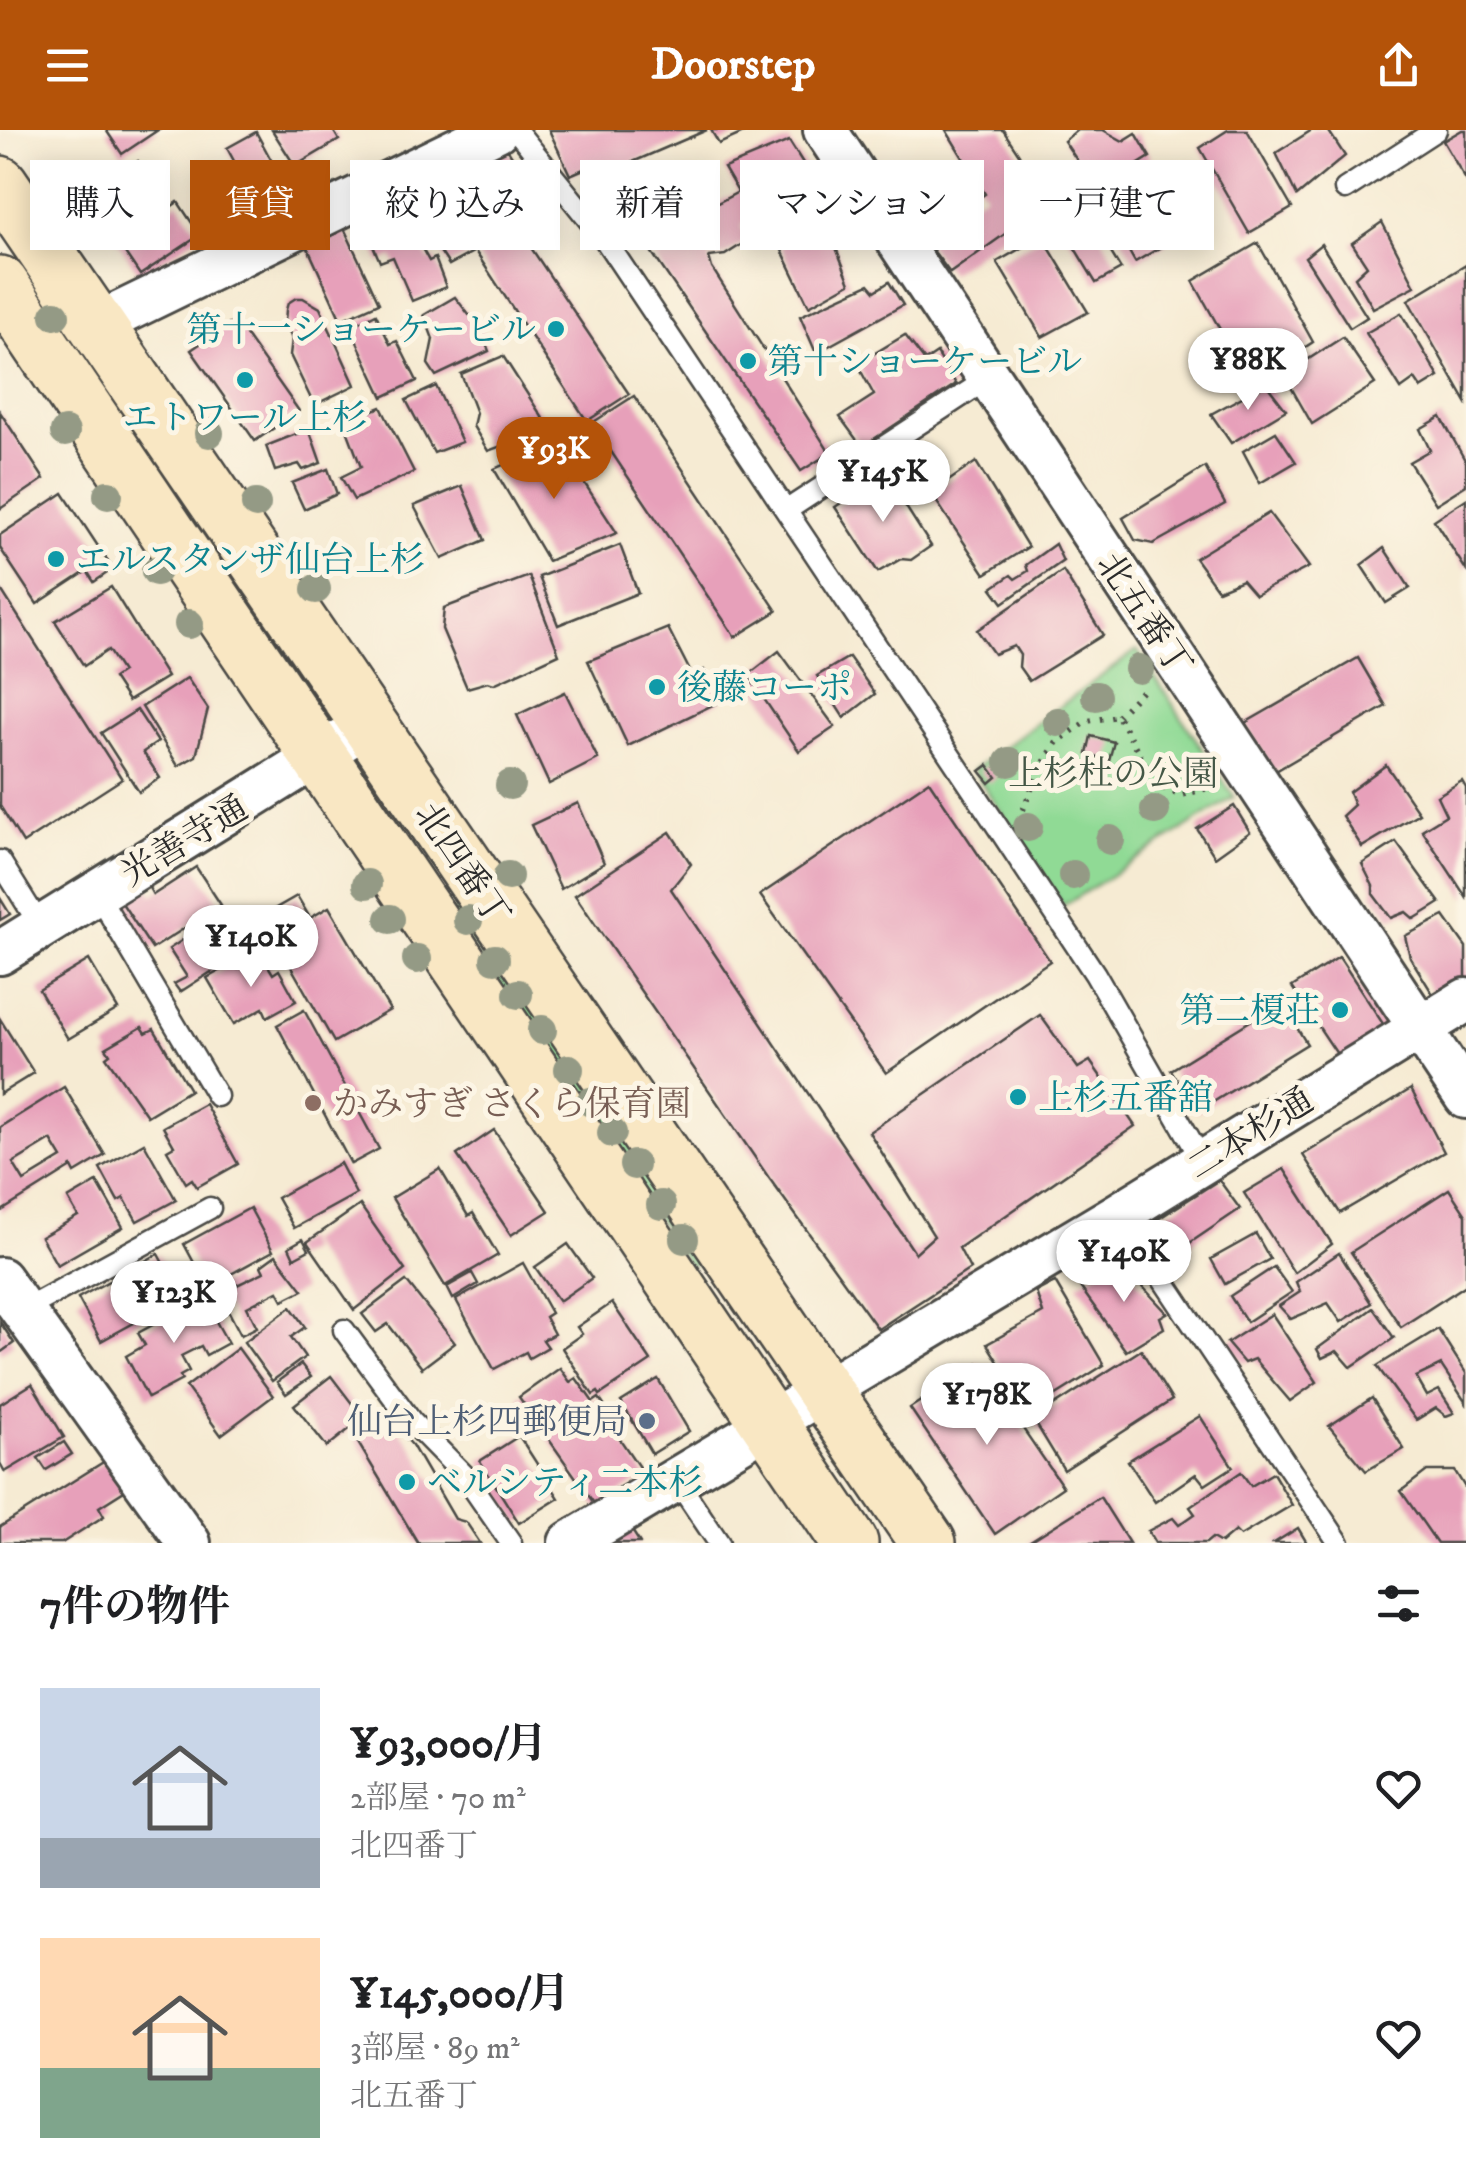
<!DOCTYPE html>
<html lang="ja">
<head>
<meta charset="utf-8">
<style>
	body { margin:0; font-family:"IM FELL DW Pica","Noto Serif JP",serif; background:#f2f2f2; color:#202124; height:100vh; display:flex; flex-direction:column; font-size:38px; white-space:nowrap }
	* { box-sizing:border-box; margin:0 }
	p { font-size:32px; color:#757577 }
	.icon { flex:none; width:55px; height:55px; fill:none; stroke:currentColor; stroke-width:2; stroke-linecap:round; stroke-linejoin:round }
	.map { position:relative; height:1413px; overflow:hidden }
	.sheet { display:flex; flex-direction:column; background:#fff; flex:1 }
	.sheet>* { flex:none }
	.top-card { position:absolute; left:30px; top:30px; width:1408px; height:90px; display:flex; gap:20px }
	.price { position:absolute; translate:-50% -85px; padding:0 22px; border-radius:35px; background:#fff; color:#222; font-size:32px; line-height:65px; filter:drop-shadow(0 2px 5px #0008) }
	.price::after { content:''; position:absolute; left:50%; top:60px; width:30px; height:22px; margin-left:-15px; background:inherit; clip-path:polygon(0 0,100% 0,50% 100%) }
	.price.current { background:#b45309; color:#fff }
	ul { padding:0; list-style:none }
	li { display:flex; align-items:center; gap:30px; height:250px; padding:0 40px }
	li span { display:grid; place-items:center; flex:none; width:280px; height:200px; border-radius:0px; color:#555 }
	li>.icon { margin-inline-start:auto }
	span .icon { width:120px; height:120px; fill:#fffc; stroke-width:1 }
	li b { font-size:42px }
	h2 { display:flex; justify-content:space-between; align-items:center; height:120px; padding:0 40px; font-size:42px }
	.chip { padding:0 35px; border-radius:0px; background:#fff; box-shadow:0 5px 25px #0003; font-size:35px; line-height:90px }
	.chip.current { background:#b45309; color:#fff }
	header { display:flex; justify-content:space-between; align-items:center; height:130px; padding:0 40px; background:#b45309; color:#fff; font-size:45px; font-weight:700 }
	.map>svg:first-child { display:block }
	.green { fill:#90da95; stroke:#5e8260; stroke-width:2.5 }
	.building { fill:#e7a0ba; fill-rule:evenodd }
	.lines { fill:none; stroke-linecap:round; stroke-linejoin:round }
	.lane-casing { stroke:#494844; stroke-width:25 }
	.street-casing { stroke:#494844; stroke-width:48 }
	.secondary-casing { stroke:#494844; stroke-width:60 }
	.path { stroke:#494844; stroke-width:6; stroke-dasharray:2.5 8; stroke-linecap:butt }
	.lane { stroke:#fff; stroke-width:20 }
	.street { stroke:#fff; stroke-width:42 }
	.secondary { stroke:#f9e7c3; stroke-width:55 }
	.tree { fill:#949a85 }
	.culture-dot { fill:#0f9aa8; stroke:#fcf5e5; stroke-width:4 }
	.education-dot { fill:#8d6e63; stroke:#fcf5e5; stroke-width:4 }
	.service-dot { fill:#5c6f8a; stroke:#fcf5e5; stroke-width:4 }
	.labels { text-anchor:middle; stroke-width:10; stroke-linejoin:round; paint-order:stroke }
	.culture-label { font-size:35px; fill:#0d838f; stroke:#fcf5e5; text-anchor:start }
	.street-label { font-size:35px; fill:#2b2b2b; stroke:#fcf5e5 }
	.park-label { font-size:35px; fill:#445746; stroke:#fcf5e5 }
	.education-label { font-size:35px; fill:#785e54; stroke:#fcf5e5; text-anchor:start }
	.service-label { font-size:35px; fill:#4e5e75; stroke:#fcf5e5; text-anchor:end }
</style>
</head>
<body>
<header><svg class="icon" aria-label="menu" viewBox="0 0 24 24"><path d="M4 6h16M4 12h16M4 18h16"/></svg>Doorstep<svg class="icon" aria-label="share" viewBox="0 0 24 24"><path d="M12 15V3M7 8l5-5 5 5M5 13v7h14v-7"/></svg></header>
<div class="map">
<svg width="1466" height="1413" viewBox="0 0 1466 1413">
	<rect width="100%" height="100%" fill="#fcf5e5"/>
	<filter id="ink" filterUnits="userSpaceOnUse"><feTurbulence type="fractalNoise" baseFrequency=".01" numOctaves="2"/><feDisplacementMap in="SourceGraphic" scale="20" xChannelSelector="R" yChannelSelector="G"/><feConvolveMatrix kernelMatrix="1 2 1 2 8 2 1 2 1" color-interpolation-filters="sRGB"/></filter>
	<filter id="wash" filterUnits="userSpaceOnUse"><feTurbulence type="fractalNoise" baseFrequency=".0048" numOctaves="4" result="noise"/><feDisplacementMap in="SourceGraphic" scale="40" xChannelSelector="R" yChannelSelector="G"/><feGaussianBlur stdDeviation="2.25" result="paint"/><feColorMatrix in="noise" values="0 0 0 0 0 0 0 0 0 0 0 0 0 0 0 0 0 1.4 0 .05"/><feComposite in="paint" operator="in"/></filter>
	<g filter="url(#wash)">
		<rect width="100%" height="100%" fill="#f6ebd3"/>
		<g class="green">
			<path d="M1137,520L1234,667L1063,776L973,640Z"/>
			<path d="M469,770L707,1125L690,1137L451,782Z"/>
		</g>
		<g id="blocks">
			<g class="building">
				<path d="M106,0H158L122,24Z"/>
				<path d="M272,0H333L339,10L295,36Z"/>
				<path d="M549,0H707L598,47L593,35L570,45Z"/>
				<path d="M711,0H750L719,14Z"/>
				<path d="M946,0H1003L1050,72L950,143L891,64L917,43L949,89L985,64Z"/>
				<path d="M1077,0H1103L1123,11L1136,3L1150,27L1097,60L1064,11Z"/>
				<path d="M1228,0H1247L1292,78L1249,103L1200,18Z"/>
				<path d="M1312,0H1328L1345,26L1297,66L1276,23Z"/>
				<path d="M1462,0H1466V50L1443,11Z"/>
				<path d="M256,2L288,61L259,77L227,18Z"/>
				<path d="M789,11L834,82L770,110L753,90L741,95L747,111L725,125L709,127L712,138L830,323L801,341L644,111L649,101L674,86L678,94L738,62L724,38Z"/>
				<path d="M505,15L523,44L497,67L629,264L587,291L475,121L449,135L403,65Z"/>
				<path d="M138,31L169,78L178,72L200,105L140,145L87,66Z"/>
				<path d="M1130,55L1166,114L1135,132L1101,72Z"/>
				<path d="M393,82L397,91L405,88L429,131L435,128L446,157L412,171L393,127L380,132L364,94Z"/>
				<path d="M1086,82L1121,139L1096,153L1062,97Z"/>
				<path d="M1382,92L1415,156L1373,178L1355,147L1367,136L1352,113Z"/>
				<path d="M827,95L850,153L809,176L780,116Z"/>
				<path d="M343,96L379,173L341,190L306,114Z"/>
				<path d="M1042,106L1088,182L1042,207L997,132Z"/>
				<path d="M1258,113L1313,212L1250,253L1193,151Z"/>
				<path d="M1321,114L1367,187L1350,198L1305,127Z"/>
				<path d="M1466,135V272L1408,170Z"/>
				<path d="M889,152L903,175L816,223L800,186L869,154L875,161Z"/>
				<path d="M455,167L469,185L476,187L489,221L436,246L428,234L433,209L424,185Z"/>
				<path d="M296,168H303L320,178L355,255L314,275L290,225L292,209L285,192L286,180L288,173Z"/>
				<path d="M1401,183L1439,247L1421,258L1415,249L1401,259L1366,203Z"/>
				<path d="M376,184L390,214L397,211L417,251L383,267L350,197Z"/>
				<path d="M235,190L299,281L255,311L191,220Z"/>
				<path d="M905,205L925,231L937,223L956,254L862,317L840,287L874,265L857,234Z"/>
				<path d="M1343,207L1375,254L1312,294L1284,245Z"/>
				<path d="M503,226L544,290L532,299L535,311L509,324L504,315L488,321L473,296L476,283L461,244Z"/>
				<path d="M1266,254L1286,280L1231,313L1211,284Z"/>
				<path d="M436,256L462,312L434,323L406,270Z"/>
				<path d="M634,266L777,481L735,507L592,293Z"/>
				<path d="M381,277L414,342L354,370L341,347L361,337L344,292Z"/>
				<path d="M0,282L44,349L0,379Z"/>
				<path d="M1441,287L1466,332V355L1436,374L1409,332L1430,320L1420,299Z"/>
				<path d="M309,299L321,333L303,340L299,334L275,341L266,316Z"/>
				<path d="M1276,302L1296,332L1260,353L1243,321Z"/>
				<path d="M557,311L617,403L548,431L494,339Z"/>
				<path d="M976,332L1028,417L985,444L931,363Z"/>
				<path d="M1205,337L1225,374L1153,414L1135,410L1123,388Z"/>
				<path d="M328,339L337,364L304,379L292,353Z"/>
				<path d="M885,344L931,416L911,430L901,429L878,442L835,377Z"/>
				<path d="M462,356L485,410L442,429L414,376Z"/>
				<path d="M63,363L113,439L94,452L87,441L37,474L0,418V405Z"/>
				<path d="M1466,369V440L1434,390Z"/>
				<path d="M1269,383L1309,437L1255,465L1242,450L1218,460L1195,428Z"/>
				<path d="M1055,414L1063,431L1003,473L992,458L1011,445L1015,449L1028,441L1026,435Z"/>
				<path d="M620,415L638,463L558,495L539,447Z"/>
				<path d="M1384,418L1410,458L1386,473L1361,435Z"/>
				<path d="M1063,441L1103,505L1029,551L1019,537L1020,525L1014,516L994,524L977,500Z"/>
				<path d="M529,446L559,524L494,554L488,552L467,558L442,499L444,478Z"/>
				<path d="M111,457L167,547L128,571L113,548L122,542L108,520L84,536L55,491Z"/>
				<path d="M0,458L122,649L23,713L0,676Z"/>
				<path d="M668,498L691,543L704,540L721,571L628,616L588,531Z"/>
				<path d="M779,521L835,597L799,621L748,545Z"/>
				<path d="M849,527L875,564L844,588L817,546Z"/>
				<path d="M1358,528L1386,576L1274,642L1245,593Z"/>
				<path d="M187,548L208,579L196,626L178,636L142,577Z"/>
				<path d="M565,562L598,629L549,654L517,585Z"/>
				<path d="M137,580L158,612L143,622L160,648L139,662L101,603Z"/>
				<path d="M1091,606L1114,612L1109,630L1087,624Z"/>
				<path d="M988,635L997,647L990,653L980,641Z"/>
				<path d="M1386,635L1419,683L1362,717L1342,686L1354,675L1349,662Z"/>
				<path d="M929,651L1050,831L886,943L760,765Z"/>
				<path d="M1462,651L1466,658V767L1422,700L1446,685L1437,666Z"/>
				<path d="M578,673L604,733L561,759L531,695Z"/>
				<path d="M1234,676L1250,702L1215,727L1197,699Z"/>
				<path d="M670,702L691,734L671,759L915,1123L934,1106L869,1002L1040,885L1078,938L1090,931L1135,996L959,1118L970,1139L878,1199L769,1048L575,765Z"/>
				<path d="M1396,712L1440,773L1414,789L1406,782L1391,788L1373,764V756L1362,734Z"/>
				<path d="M196,737L221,775L152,819L122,773L148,756L153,765Z"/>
				<path d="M297,766L310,788L329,777L390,880L334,912L262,786Z"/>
				<path d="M0,768L10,784L0,790Z"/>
				<path d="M232,784L253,815L180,862L174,854L187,847L169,819L219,786L223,790Z"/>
				<path d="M1444,786L1466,817V858L1439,874L1410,827L1405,806Z"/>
				<path d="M262,826L273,844L279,840L296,871L267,887L263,878L234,894L207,848L234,833L238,839Z"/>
				<path d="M1339,827L1389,903L1343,933L1292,857Z"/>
				<path d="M89,830L118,879L68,909L39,860Z"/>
				<path d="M1281,872L1307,914L1197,982L1171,940Z"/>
				<path d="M304,880L379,1019L351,1034L277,895Z"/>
				<path d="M0,889L34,943L0,964Z"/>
				<path d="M142,897L146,903L154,899L190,960L147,986L106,927L110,924L106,918Z"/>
				<path d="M64,957L105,1025L75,1043L72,1037L0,1082V997ZM51,1010L62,1028L24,1051L13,1033Z"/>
				<path d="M1411,959L1444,1022L1340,1083L1303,1025Z"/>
				<path d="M205,974L238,1034L197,1057L192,1049L186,1053L167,1020L174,1016L163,997Z"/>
				<path d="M494,1000L549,1081L511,1105L457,1025Z"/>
				<path d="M144,1013L176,1070L137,1091L124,1068L118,1071L100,1038Z"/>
				<path d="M340,1033L356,1064L294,1098L277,1068Z"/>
				<path d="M440,1039L468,1086L473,1083L498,1125L445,1156L392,1068Z"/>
				<path d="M1284,1039L1332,1114L1294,1143L1244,1063Z"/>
				<path d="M1219,1050L1240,1079L1172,1125L1152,1093Z"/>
				<path d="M97,1052L123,1097L57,1135L41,1107L78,1086L68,1069Z"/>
				<path d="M1449,1059L1466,1085V1155L1401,1197L1351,1122Z"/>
				<path d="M360,1075L405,1140L354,1180L307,1112Z"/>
				<path d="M250,1078L273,1121L207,1157L184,1114Z"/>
				<path d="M1256,1104L1270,1129L1225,1154L1211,1129Z"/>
				<path d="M303,1109L309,1120L294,1128L289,1117Z"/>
				<path d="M568,1114L592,1148L559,1171L535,1137Z"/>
				<path d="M1339,1123L1371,1173L1341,1192L1328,1173L1291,1189L1279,1176L1300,1162L1296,1152Z"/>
				<path d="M158,1124L181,1167L101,1211L78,1168Z"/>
				<path d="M276,1125L303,1160L283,1170L278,1161L247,1177L257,1197L241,1205L216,1157L232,1149L235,1156L264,1142L261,1136Z"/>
				<path d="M1118,1130L1167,1183L1160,1187L1164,1198L1126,1221L1078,1154Z"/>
				<path d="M523,1133L551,1183L545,1187L554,1204L543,1210L548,1217L529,1228L526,1222L494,1239L456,1170Z"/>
				<path d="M1274,1137L1292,1162L1247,1192L1230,1166Z"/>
				<path d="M472,1143L478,1154L453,1169L447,1157Z"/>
				<path d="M406,1151L455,1213L422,1238L388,1194L376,1202L362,1184Z"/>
				<path d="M1055,1152L1104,1235L1029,1282L987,1214L1043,1183L1036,1162Z"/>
				<path d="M203,1168L228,1213L206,1225L201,1216L181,1226L189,1241L180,1246L182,1250L148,1268L126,1226L145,1215L138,1203Z"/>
				<path d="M612,1173L651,1231L600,1265L598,1262L593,1265L562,1218L582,1204L577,1197Z"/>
				<path d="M291,1177L305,1197L291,1207L305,1227L272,1251L244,1212Z"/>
				<path d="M1373,1178L1394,1208L1351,1237L1337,1221L1322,1228L1317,1219Z"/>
				<path d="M1272,1184L1317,1252L1290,1271L1254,1229L1244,1233L1227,1213Z"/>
				<path d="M0,1192L14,1213L0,1223Z"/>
				<path d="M1438,1199L1466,1243V1273L1441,1235L1416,1247L1427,1266L1439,1260L1454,1283L1446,1286L1436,1278L1416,1290L1377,1236Z"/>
				<path d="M238,1218L273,1266L221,1305L186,1257Z"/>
				<path d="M1141,1220L1172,1270L1064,1340L1033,1289Z"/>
				<path d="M978,1233L1063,1357L995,1404L910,1278Z"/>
				<path d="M301,1234L311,1247L286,1264L277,1252Z"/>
				<path d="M560,1238L570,1252L576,1248L593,1272L599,1268L620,1299L615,1302L645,1346L598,1379L519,1267Z"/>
				<path d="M331,1246L363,1288L327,1317L294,1275Z"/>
				<path d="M658,1249L689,1301L652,1324L621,1272Z"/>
				<path d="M32,1254L64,1307L5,1342L0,1333V1274Z"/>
				<path d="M1372,1268L1404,1319L1366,1341L1329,1296Z"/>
				<path d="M385,1285L412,1315L455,1389L466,1392L480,1413H418L354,1306Z"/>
				<path d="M1200,1286L1233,1337L1205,1355L1196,1344L1155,1372L1128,1331Z"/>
				<path d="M519,1306L559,1368L519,1393L480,1331Z"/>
				<path d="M64,1312L72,1324L46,1340L38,1328Z"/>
				<path d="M105,1331L124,1361L99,1377L104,1386L62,1413H0V1397Z"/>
				<path d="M1427,1341H1455L1466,1359V1413H1437L1401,1361Z"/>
				<path d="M1241,1342L1251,1356L1273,1343L1292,1375L1240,1406L1235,1401L1221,1413L1212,1408L1206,1413H1155L1148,1401L1173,1388L1179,1395L1195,1384L1190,1377Z"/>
				<path d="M1100,1367L1129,1413H1027Z"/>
				<path d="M1298,1398L1307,1413H1274Z"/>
				<path d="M631,1399L640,1413H610Z"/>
			</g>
		</g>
	</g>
	<g filter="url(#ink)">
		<use href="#blocks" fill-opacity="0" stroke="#494844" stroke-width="2.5"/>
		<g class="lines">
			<defs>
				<g id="lane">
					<path d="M516,0L605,110L995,693L1095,844L1203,1032"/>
					<path d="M1345,59L1436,0"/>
					<path d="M787,380L989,248"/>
					<path d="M0,731L41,797"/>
					<path d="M97,763L217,966"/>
					<path d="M1119,1084L1339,1413"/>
					<path d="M22,1181L210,1078"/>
					<path d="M344,1200L411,1291L464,1345L511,1413"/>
					<path d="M676,1349L719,1413"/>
				</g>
				<g id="street">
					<path d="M825,0L1466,967"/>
					<path d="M96,195L497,0"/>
					<path d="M0,823L367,595"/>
					<path d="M0,1149L189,1413"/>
					<path d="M570,1413L1119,1084L1466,870"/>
				</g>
				<g id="secondary">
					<path d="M0,54L928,1413"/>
					<path d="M0,154L850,1413"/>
				</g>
			</defs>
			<use href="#lane" class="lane-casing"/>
			<use href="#street" class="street-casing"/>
			<use href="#secondary" class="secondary-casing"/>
			<g class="path">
				<path d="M1118,586L1145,558"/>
				<path d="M1023,680L1038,642L1057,612L1087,591L1118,586L1157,656L1182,665L1215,656"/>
			</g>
			<use href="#lane" class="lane"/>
			<use href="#street" class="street"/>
			<use href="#secondary" class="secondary"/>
		</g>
		<g class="tree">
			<circle cx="69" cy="94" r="15"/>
			<circle cx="55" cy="185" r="15"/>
			<circle cx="65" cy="302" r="15"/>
			<circle cx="209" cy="303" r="15"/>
			<circle cx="108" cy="365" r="15"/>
			<circle cx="256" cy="374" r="15"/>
			<circle cx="156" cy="441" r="15"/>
			<circle cx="316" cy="459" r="15"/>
			<circle cx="189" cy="494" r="15"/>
			<circle cx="1139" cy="539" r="15"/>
			<circle cx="1096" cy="566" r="15"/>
			<circle cx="1058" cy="592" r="15"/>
			<circle cx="1009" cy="632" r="15"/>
			<circle cx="510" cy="655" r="15"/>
			<circle cx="1155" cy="680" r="15"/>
			<circle cx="1028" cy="697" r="15"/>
			<circle cx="1110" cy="710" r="15"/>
			<circle cx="1073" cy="745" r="15"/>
			<circle cx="508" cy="746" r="15"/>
			<circle cx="367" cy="754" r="15"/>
			<circle cx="390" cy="789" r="15"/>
			<circle cx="468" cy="790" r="15"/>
			<circle cx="417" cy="829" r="15"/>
			<circle cx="495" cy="829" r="15"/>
			<circle cx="518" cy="864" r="15"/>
			<circle cx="542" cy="900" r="15"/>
			<circle cx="569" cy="939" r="15"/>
			<circle cx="591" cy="972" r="15"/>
			<circle cx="612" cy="1003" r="15"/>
			<circle cx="634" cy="1035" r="15"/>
			<circle cx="661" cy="1075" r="15"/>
			<circle cx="684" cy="1109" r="15"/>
		</g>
	</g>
	<g class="culture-dot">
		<circle cx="556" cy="199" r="10"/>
		<circle cx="748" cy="231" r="10"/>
		<circle cx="245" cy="250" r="10"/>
		<circle cx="56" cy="429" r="10"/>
		<circle cx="657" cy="557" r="10"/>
		<circle cx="1340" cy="880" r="10"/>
		<circle cx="1018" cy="967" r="10"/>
		<circle cx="407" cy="1352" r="10"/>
	</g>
	<circle class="education-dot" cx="313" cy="973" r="10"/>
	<circle class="service-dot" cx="647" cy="1291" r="10"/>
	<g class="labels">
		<g class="culture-label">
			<text x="536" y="211" text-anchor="end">第十一ショーケービル</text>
			<text x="768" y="243">第十ショーケービル</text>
			<text x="245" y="299" text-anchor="middle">エトワール上杉</text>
			<text x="76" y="441">エルスタンザ仙台上杉</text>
			<text x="677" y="569">後藤コーポ</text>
			<text x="1320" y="892" text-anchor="end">第二榎荘</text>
			<text x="1038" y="979">上杉五番舘</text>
			<text x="427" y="1364">ベルシティ二本杉</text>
		</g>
		<g class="street-label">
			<text transform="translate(1145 484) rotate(56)" y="12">北五番丁</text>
			<text transform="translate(184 710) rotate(-31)" y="12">光善寺通</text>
			<text transform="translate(463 734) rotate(56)" y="12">北四番丁</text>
			<text transform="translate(1250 1003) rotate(-32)" y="12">二本杉通</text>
		</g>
		<g class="park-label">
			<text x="1113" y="655">上杉杜の公園</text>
		</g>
		<g class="education-label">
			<text x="333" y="985">かみすぎ さくら保育園</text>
		</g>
		<g class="service-label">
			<text x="627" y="1303">仙台上杉四郵便局</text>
		</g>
	</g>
</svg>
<b class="price" style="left:1248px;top:283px">¥88K</b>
<b class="price current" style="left:554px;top:372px">¥93K</b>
<b class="price" style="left:883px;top:395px">¥145K</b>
<b class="price" style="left:251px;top:860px">¥140K</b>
<b class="price" style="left:1124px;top:1175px">¥140K</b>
<b class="price" style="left:174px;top:1216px">¥123K</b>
<b class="price" style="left:987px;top:1318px">¥178K</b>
<div class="top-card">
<a class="chip">購入</a>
<a class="chip current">賃貸</a>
<a class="chip">絞り込み</a>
<a class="chip">新着</a>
<a class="chip">マンション</a>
<a class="chip">一戸建て</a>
</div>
</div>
<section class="sheet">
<h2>7件の物件<svg class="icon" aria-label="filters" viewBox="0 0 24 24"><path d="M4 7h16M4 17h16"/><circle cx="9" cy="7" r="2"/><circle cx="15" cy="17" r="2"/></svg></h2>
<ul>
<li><span style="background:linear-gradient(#c9d6e8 75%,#9aa5b1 0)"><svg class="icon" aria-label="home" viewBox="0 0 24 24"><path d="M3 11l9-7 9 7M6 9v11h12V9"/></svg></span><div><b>¥93,000/月</b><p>2部屋 · 70 m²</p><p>北四番丁</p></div><svg class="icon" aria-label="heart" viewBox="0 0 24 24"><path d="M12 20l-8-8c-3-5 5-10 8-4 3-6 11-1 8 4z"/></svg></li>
<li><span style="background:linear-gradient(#ffd9b3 65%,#7fa58c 0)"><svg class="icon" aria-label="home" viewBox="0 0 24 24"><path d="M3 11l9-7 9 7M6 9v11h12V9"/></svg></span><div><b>¥145,000/月</b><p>3部屋 · 89 m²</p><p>北五番丁</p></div><svg class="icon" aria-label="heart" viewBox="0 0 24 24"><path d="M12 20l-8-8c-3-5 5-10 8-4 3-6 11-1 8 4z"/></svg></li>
</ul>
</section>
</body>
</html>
